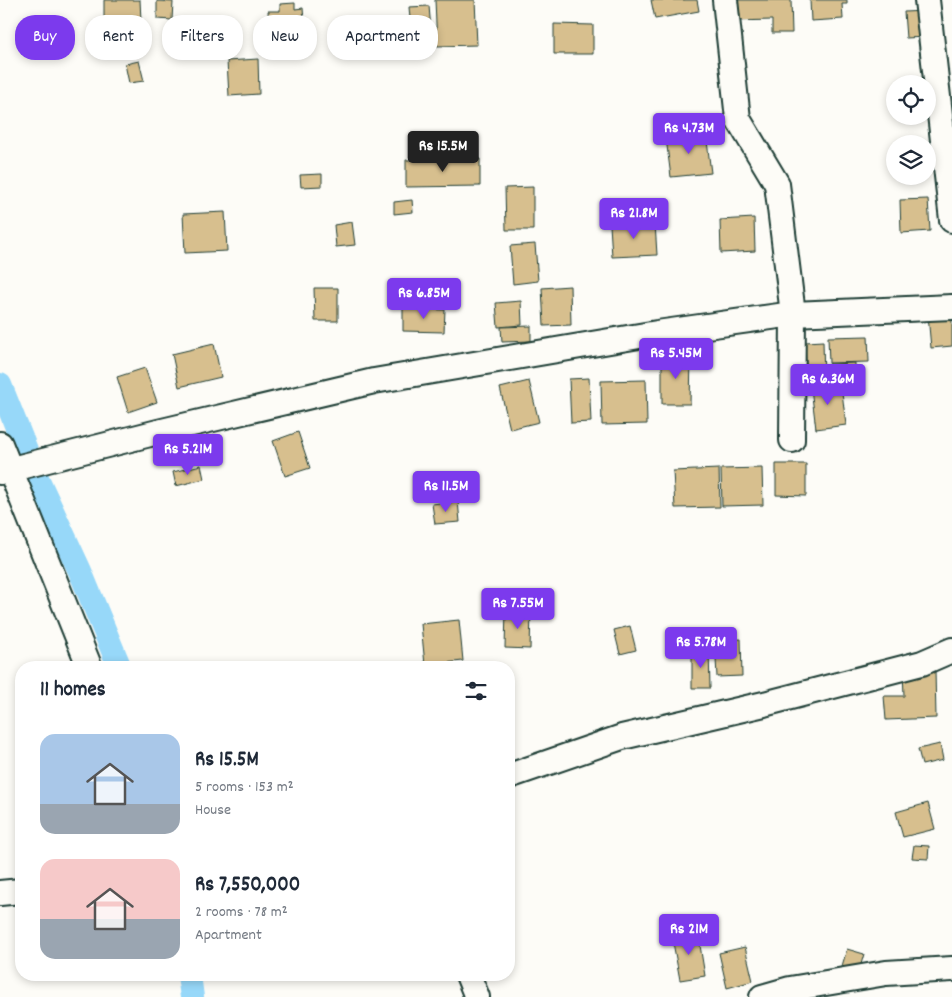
<!DOCTYPE html>
<html lang="en">
<head>
<meta charset="utf-8">
<style>
	body { margin:0; font-family:Dekko,sans-serif; background:#f6f6f7; color:#1f2937; height:100vh; display:flex; flex-direction:column; font-size:19px; white-space:nowrap }
	* { box-sizing:border-box; margin:0 }
	p { font-size:16px; color:#747a83 }
	.icon { flex:none; width:28px; height:28px; fill:none; stroke:currentColor; stroke-width:2; stroke-linecap:round; stroke-linejoin:round }
	.map { position:relative; flex:1; overflow:hidden }
	.panel { position:absolute; left:15px; top:661px; width:500px; height:320px; display:flex; flex-direction:column; background:#fff; border-radius:20px; box-shadow:0 2px 8px #0003 }
	.panel>* { flex:none }
	.banner { position:absolute; left:15px; top:15px; width:500px; height:45px; display:flex; gap:10px }
	.tools { position:absolute; left:886px; top:75px; display:grid; gap:10px }
	.tools a { display:grid; place-items:center; width:50px; height:50px; border-radius:50%; background:#fff; box-shadow:0 2px 8px #0003; font-size:25px }
	.price { position:absolute; translate:-50% -42px; padding:0 11px; border-radius:5px; background:#7c3aed; color:#fff; font-size:16px; line-height:32px; filter:drop-shadow(0 1px 2px #0008) }
	.price::after { content:''; position:absolute; left:50%; top:30px; width:15px; height:11px; margin-left:-8px; background:inherit; clip-path:polygon(0 0,100% 0,50% 100%) }
	.price.active { background:#222; color:#fff }
	ul { padding:0; list-style:none }
	li { display:flex; align-items:center; gap:15px; height:125px; padding:0 25px }
	li span { display:grid; place-items:center; flex:none; width:140px; height:100px; border-radius:15px; color:#555 }
	li>.icon { margin-inline-start:auto }
	span .icon { width:60px; height:60px; fill:#fffc; stroke-width:1 }
	li b { font-size:21px }
	h2 { display:flex; justify-content:space-between; align-items:center; height:60px; padding:0 25px; font-size:21px }
	.tag { padding:0 18px; border-radius:20px; background:#fff; box-shadow:0 2px 8px #0003; font-size:18px; line-height:45px }
	.tag.active { background:#7c3aed; color:#fff }
	.map>svg:first-child { display:block }
	.lines { fill:none; stroke-linecap:round; stroke-linejoin:round }
	.canal { stroke:#97d8f9; stroke-width:24 }
	.building { fill:#d7bf8e; stroke:#1f3d34 }
	.minor-casing { stroke:#1f3d34; stroke-width:28 }
	.minor { stroke:#fdfcf7; stroke-width:24 }
</style>
</head>
<body>
<div class="map">
<svg width="952" height="997" viewBox="0 0 952 997">
	<rect width="100%" height="100%" fill="#fdfcf7"/>
	<filter id="ink" filterUnits="userSpaceOnUse"><feTurbulence type="fractalNoise" baseFrequency=".02" numOctaves="2"/><feDisplacementMap in="SourceGraphic" scale="10" xChannelSelector="R" yChannelSelector="G"/><feConvolveMatrix kernelMatrix="1 2 1 2 8 2 1 2 1" color-interpolation-filters="sRGB"/></filter>
	<g filter="url(#ink)">
		<g class="lines">
			<g class="canal">
				<path d="M0,385L38,480L80,571L120,668"/>
				<path d="M189,975L192,997"/>
			</g>
		</g>
		<g class="building">
			<path d="M104,0H140L141,21L104,22Z"/>
			<path d="M435,0H475L477,45L437,46Z"/>
			<path d="M651,0H697L699,11L655,19Z"/>
			<path d="M734,0H791L792,33H772V20L735,21Z"/>
			<path d="M810,0H847V4H842L843,19L811,21Z"/>
			<path d="M157,1L173,2L172,20L157,19Z"/>
			<path d="M295,3V9L303,8L306,50L271,52L268,11H280V4Z"/>
			<path d="M429,6L431,30H411L409,7Z"/>
			<path d="M925,11L926,37L906,38L904,12Z"/>
			<path d="M554,24L593,25V54H554Z"/>
			<path d="M258,59L259,94L229,96L227,61Z"/>
			<path d="M139,61L144,81L129,83L125,64Z"/>
			<path d="M706,133L711,173L671,177L666,138Z"/>
			<path d="M480,159V186L406,187V160Z"/>
			<path d="M322,174V186L301,187L300,175Z"/>
			<path d="M533,187V230H506L505,188Z"/>
			<path d="M928,199L930,231L901,233L900,200Z"/>
			<path d="M412,200L413,212L394,214V202Z"/>
			<path d="M225,212L227,251L185,253L183,214Z"/>
			<path d="M754,218L755,251L721,253L720,220Z"/>
			<path d="M352,222L355,245L336,247L334,225Z"/>
			<path d="M655,223L657,255L612,257L610,225Z"/>
			<path d="M535,244L538,281L513,284L510,246Z"/>
			<path d="M570,286L571,325L544,326L542,288Z"/>
			<path d="M314,288H338V321H315Z"/>
			<path d="M521,301L522,325L498,327L496,303Z"/>
			<path d="M403,308L445,310L444,332L403,331Z"/>
			<path d="M952,312V346L931,348L928,315Z"/>
			<path d="M531,326V341L502,342L501,327Z"/>
			<path d="M868,336L869,362L829,363L828,337Z"/>
			<path d="M823,341L824,381H807L805,342Z"/>
			<path d="M214,344L221,377L179,387L172,354Z"/>
			<path d="M662,356L691,357L690,404H662Z"/>
			<path d="M855,363V375L829,376V364Z"/>
			<path d="M145,368L157,402L128,412L117,377Z"/>
			<path d="M589,378L591,422L571,423L569,379Z"/>
			<path d="M646,380L647,424L602,425L601,381Z"/>
			<path d="M529,381L539,422L510,429L500,388Z"/>
			<path d="M841,384L846,425L816,429L811,388Z"/>
			<path d="M298,432L310,468L285,476L273,441Z"/>
			<path d="M776,464H806V496L776,495Z"/>
			<path d="M201,465L204,479L176,486L173,472Z"/>
			<path d="M762,468L763,505L722,506L721,469Z"/>
			<path d="M719,469L720,507L675,508L673,471Z"/>
			<path d="M458,501L460,522L435,524L432,504Z"/>
			<path d="M506,610L531,611L530,649L505,648Z"/>
			<path d="M459,620L463,661L425,665L421,624Z"/>
			<path d="M630,626L636,650L620,654L614,630Z"/>
			<path d="M741,639L742,676L717,677L715,641Z"/>
			<path d="M692,650H709L710,688H692Z"/>
			<path d="M935,670L936,718L886,720L884,696H904L903,671Z"/>
			<path d="M940,744L943,760L922,765L918,749Z"/>
			<path d="M928,803L935,829L903,837L896,812Z"/>
			<path d="M914,845L929,846L928,859L912,858Z"/>
			<path d="M698,933L705,976L680,980L672,937Z"/>
			<path d="M745,947L753,981L727,988L719,953Z"/>
			<path d="M847,949L864,954L859,971L842,966Z"/>
			<rect x="226" y="975" width="25" height="2"/>
		</g>
		<g class="lines">
			<defs>
				<g id="minor">
					<path d="M725,0L738,119L777,184L793,314L792,440"/>
					<path d="M927,0L952,220"/>
					<path d="M0,444L90,668"/>
					<path d="M0,472L158,432L374,381L657,333L793,314L952,307"/>
					<path d="M509,776L622,737L764,704L922,663L952,650"/>
					<path d="M0,893L21,891"/>
					<path d="M468,975L477,997"/>
					<path d="M762,997L790,989L886,973L952,969"/>
				</g>
			</defs>
			<use href="#minor" class="minor-casing"/>
			<use href="#minor" class="minor"/>
		</g>
	</g>
</svg>
<div class="tools">
<a><svg class="icon" aria-label="locate" viewBox="0 0 24 24"><circle cx="12" cy="12" r="6"/><path d="M12 2v4M12 18v4M2 12h4M18 12h4"/></svg></a>
<a><svg class="icon" aria-label="layers" viewBox="0 0 24 24"><path d="M12 4l9 5-9 5-9-5zM3 14l9 5 9-5"/></svg></a>
</div>
<b class="price" style="left:689px;top:155px">Rs 4.73M</b>
<b class="price active" style="left:443px;top:173px">Rs 15.5M</b>
<b class="price" style="left:634px;top:240px">Rs 21.8M</b>
<b class="price" style="left:424px;top:320px">Rs 6.85M</b>
<b class="price" style="left:676px;top:380px">Rs 5.45M</b>
<b class="price" style="left:828px;top:406px">Rs 6.36M</b>
<b class="price" style="left:188px;top:476px">Rs 5.21M</b>
<b class="price" style="left:446px;top:513px">Rs 11.5M</b>
<b class="price" style="left:518px;top:630px">Rs 7.55M</b>
<b class="price" style="left:701px;top:669px">Rs 5.78M</b>
<b class="price" style="left:689px;top:956px">Rs 21M</b>
<div class="banner">
<a class="tag active">Buy</a>
<a class="tag">Rent</a>
<a class="tag">Filters</a>
<a class="tag">New</a>
<a class="tag">Apartment</a>
</div>
<section class="panel">
<h2>11 homes<svg class="icon" aria-label="filters" viewBox="0 0 24 24"><path d="M4 7h16M4 17h16"/><circle cx="9" cy="7" r="2"/><circle cx="15" cy="17" r="2"/></svg></h2>
<ul>
<li><span style="background:linear-gradient(#a9c7e8 70%,#9aa5b1 0)"><svg class="icon" aria-label="home" viewBox="0 0 24 24"><path d="M3 11l9-7 9 7M6 9v11h12V9"/></svg></span><div><b>Rs 15.5M</b><p>5 rooms · 153 m²</p><p>House</p></div></li>
<li><span style="background:linear-gradient(#f6c9c9 60%,#9aa5b1 0)"><svg class="icon" aria-label="home" viewBox="0 0 24 24"><path d="M3 11l9-7 9 7M6 9v11h12V9"/></svg></span><div><b>Rs 7,550,000</b><p>2 rooms · 78 m²</p><p>Apartment</p></div></li>
</ul>
</section>
</div>
</body>
</html>
